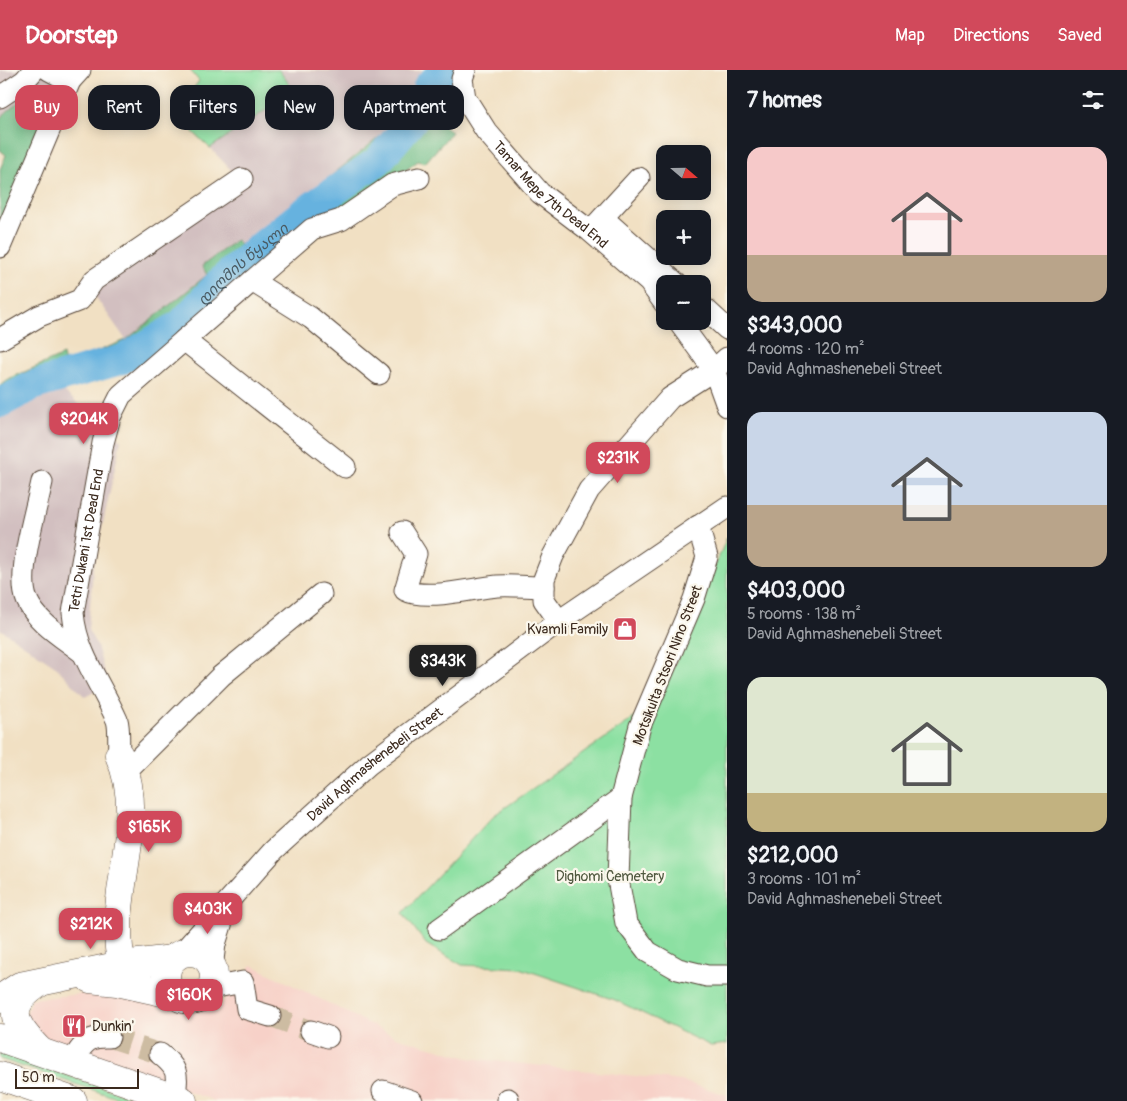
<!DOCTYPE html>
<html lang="en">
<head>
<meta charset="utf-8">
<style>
	body { margin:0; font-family:Pangolin,"Noto Sans Georgian",sans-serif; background:#242831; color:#f1f3f6; height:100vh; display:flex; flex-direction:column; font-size:19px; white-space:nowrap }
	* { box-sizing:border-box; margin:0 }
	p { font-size:16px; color:#9ea1a6 }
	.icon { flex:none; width:28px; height:28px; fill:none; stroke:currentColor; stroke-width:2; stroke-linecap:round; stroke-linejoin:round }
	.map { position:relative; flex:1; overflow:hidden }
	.sheet { display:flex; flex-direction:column; background:#171b24; width:400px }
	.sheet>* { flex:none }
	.guide { position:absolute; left:15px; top:15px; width:475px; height:45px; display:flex; gap:10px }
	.needle { width:32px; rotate:110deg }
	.fabs { position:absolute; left:656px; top:75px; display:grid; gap:10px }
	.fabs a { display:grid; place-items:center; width:55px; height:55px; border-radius:10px; background:#171b24; box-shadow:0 2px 12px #0003; font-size:25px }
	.scale { position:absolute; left:15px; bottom:12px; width:124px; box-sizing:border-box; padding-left:5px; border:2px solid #3b2a1e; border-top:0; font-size:14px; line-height:18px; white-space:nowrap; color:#3b2a1e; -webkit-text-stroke:4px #fbf7ec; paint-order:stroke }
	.price { position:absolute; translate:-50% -42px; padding:0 11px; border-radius:10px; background:#d1495b; color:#fff; font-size:16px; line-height:32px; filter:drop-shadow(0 1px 2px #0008) }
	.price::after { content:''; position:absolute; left:50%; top:30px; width:15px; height:11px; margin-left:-8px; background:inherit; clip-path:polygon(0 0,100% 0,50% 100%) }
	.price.on { background:#222; color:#fff }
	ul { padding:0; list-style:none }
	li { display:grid; align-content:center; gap:10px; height:265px; padding:0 20px }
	li span { display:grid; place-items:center; height:155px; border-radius:15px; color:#555 }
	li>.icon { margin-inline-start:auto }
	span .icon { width:90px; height:90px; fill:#fffc; stroke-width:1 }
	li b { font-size:21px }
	h2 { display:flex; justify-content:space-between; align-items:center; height:60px; padding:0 20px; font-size:21px }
	.pill { padding:0 18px; border-radius:15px; background:#171b24; box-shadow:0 2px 12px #0003; font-size:18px; line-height:45px }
	.pill.on { background:#d1495b; color:#fff }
	header { display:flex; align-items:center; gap:30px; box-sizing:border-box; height:70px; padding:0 25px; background:#d1495b; color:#fff }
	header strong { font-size:24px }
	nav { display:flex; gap:28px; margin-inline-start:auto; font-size:18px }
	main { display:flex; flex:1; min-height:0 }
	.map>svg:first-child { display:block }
	.built { fill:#f7d1c8 }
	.industrial { fill:#d2bfc0 }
	.green { fill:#8ce0a2; stroke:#648560 }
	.forest { fill:#71be88; stroke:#567453 }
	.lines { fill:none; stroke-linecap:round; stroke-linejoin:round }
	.river { stroke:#66b2df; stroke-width:30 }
	.minor-tunnel { stroke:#cdbca2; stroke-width:21; stroke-dasharray:21 11; stroke-linecap:butt }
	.minor-casing { stroke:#564537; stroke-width:23 }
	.major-casing { stroke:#564537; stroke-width:29 }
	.highway-casing { stroke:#564537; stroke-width:29 }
	.minor { stroke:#fff; stroke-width:21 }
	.major { stroke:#fff; stroke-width:28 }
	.highway { stroke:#fff; stroke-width:28 }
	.labels { text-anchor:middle; stroke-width:4.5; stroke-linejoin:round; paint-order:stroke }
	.street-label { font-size:14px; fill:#3b2a1e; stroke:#fbf7ec }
	.poi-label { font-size:14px; fill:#3b2a1e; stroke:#fbf7ec; text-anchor:end }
	.park-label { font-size:14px; fill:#4f583f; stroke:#fbf7ec }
	.water-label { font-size:15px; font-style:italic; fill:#4a5a62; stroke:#fbf7ec }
</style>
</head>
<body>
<header>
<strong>Doorstep</strong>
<nav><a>Map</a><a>Directions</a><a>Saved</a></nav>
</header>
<main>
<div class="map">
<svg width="727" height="1031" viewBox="0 0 727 1031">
	<rect width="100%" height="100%" fill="#fbf7ec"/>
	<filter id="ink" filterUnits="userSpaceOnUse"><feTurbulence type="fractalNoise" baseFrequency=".02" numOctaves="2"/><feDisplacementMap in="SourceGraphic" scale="10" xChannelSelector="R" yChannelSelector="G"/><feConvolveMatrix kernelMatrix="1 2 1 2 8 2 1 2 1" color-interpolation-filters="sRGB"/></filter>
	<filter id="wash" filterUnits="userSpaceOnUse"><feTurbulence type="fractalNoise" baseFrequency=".0096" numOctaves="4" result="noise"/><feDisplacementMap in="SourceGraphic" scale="20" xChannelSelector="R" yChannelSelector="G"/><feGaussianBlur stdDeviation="1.12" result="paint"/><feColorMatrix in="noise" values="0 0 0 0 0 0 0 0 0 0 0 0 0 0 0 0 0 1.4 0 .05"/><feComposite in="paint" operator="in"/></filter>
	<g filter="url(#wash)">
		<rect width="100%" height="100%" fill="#f1e0c3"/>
		<path class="built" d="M252,895L396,967L468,988L682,1011L727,1025V1031H215L38,969L23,955L31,929L103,922L219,937Z"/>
		<g class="industrial">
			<path d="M0,0H67L56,22L11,38L0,48Z"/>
			<path d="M279,0L392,2L432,0L404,47L242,177L236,170L203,196L208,205L126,270L84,211L234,103L210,78L294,21Z"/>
			<path d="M56,315L121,370L93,499L88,560L97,576L109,618L94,622L85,627L54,595L0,559V344L6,337L26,331L33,323Z"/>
		</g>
		<g class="green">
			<path d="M190,0H279L294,21L210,78L174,44L199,11Z"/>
			<path d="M727,467V974L711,976L615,930L520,898L462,895L426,874L403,843L493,746L660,630Z"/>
			<path d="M0,983L143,1031H126L0,989Z"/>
		</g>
		<g class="forest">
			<path d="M432,0H457L442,22L452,31L437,51L452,62L425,93L418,91L147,294L142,288C109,304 68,305 35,322C31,324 30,328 27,330C19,337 8,335 0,344V315L6,310L63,285L65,294L126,270L207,205L202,196L236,170L243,177L404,47Z"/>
			<path d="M37,15L56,22L0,156V99L6,85L0,80V48Z"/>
		</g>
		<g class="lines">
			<path class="river" id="s1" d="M0,333L34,315L123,289L181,254L223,209L254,182L304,142L378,91L422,39L428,16L446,0"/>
		</g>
	</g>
	<g filter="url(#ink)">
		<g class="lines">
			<g class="minor-tunnel">
				<path d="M270,946L311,961"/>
				<path d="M109,967L160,984"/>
			</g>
			<defs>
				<g id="minor">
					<path d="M49,0L70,11"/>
					<path id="s2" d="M465,0L462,9L465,28L486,61L540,123L590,161L649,212L665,234"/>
					<path d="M0,27L24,11L34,0"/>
					<path d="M603,148L677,214"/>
					<path d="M594,157L639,108"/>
					<path d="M0,177L70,11L80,0"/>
					<path d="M252,211L311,248L379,304"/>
					<path d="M702,236L727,259"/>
					<path d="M678,251L714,300L727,336"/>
					<path d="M0,269L39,246L80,230L94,210L242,109"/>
					<path d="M184,270L345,397"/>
					<path d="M42,412C36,440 16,505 27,530C37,553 64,568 83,583"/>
					<path d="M698,456L707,487L694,529L640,656L621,728L618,809L626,853L648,882L678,899L707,906H727"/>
					<path d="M402,462L416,484L405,520C426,531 473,518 497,516C513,515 529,517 544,517"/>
					<path d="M559,551L544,530V509L553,486L589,420L670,328L714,300L727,288"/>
					<path id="s3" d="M119,685C118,675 120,660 117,650C101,613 77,585 73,543L103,373L110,347L121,325L312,159L341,150L392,115L419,108"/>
					<path d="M126,701L221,606L321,524"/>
					<path d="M439,859L621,728"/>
					<path id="s4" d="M181,884L274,780L369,694L559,551L727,437"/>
					<path d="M212,898L215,874L226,839"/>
					<path d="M212,913L222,916L243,912L247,939L270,946"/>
					<path d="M311,961L328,967"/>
					<path d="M160,984C180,1000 177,1004 175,1028"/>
					<path d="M71,992C84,974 86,966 109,967"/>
					<path d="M383,1021L412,1031"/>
					<path d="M508,1031V1029"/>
				</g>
				<g id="major">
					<path d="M119,685C150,754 105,825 122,895"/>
					<circle cx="190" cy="906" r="24"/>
					<path d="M90,909L117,912L176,925"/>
					<path d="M38,914C2,938 15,956 40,981"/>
					<path d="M0,929L20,916L122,895L173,889"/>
				</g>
				<g id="highway">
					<path d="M0,968L183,1031"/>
					<path d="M0,1006L73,1031"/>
				</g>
			</defs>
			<use href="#minor" class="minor-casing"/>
			<use href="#major" class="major-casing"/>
			<use href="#highway" class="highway-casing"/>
			<use href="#minor" class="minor"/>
			<use href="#major" class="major"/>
			<use href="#highway" class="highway"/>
		</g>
	</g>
	<defs>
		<symbol id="shop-square" viewBox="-11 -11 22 22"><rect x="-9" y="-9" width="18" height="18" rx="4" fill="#d1495b" stroke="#fbf7ec"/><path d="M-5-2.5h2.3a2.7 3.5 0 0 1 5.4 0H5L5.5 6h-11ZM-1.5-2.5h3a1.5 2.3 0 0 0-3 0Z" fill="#fff"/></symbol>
		<symbol id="restaurant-square" viewBox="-11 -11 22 22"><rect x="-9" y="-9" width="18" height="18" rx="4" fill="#d1495b" stroke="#fbf7ec"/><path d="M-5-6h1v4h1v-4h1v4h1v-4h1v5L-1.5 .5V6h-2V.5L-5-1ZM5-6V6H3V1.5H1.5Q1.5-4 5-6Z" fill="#fff"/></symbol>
	</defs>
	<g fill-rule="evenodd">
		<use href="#shop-square" x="611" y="545" width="28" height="28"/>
		<use href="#restaurant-square" x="60" y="942" width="28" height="28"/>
	</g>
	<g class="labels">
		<g class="street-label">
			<text dy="5" stroke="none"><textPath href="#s2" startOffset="159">Tamar Mepe 7th Dead End</textPath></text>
			<text dy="5" stroke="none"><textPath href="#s3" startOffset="225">Tetri Dukani 1st Dead End</textPath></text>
			<text transform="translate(667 595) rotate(-69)" y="5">Motsikulta Stsori Nino Street</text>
			<text dy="5" stroke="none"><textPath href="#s4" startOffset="272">David Aghmashenebeli Street</textPath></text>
		</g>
		<g class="poi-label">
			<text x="608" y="564">Kvamli Family</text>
			<text x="92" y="961" text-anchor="start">Dunkin'</text>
		</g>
		<g class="park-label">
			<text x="610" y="811">Dighomi Cemetery</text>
		</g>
		<g class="water-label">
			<text dy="5" stroke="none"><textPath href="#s1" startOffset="285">დიღმის წყალი</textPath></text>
		</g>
	</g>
</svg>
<div class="fabs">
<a><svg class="needle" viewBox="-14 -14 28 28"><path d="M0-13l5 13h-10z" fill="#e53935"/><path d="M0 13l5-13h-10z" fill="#9ea1a6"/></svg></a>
<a>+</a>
<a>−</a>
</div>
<div class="scale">50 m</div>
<b class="price" style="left:84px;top:375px">$204K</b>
<b class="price" style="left:618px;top:414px">$231K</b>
<b class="price on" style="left:443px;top:617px">$343K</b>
<b class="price" style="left:149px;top:783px">$165K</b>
<b class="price" style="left:208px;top:865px">$403K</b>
<b class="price" style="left:91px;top:880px">$212K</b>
<b class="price" style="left:189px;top:951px">$160K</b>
<div class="guide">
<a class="pill on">Buy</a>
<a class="pill">Rent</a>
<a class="pill">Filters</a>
<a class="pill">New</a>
<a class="pill">Apartment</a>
</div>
</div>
<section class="sheet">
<h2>7 homes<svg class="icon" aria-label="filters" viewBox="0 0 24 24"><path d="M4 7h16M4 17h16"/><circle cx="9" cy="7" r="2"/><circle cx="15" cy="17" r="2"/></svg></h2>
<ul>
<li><span style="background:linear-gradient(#f6c9c9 70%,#b9a48a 0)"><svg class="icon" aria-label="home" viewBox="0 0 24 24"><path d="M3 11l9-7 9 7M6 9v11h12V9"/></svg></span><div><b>$343,000</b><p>4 rooms · 120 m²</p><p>David Aghmashenebeli Street</p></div></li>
<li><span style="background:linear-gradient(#c9d6e8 60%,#b9a48a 0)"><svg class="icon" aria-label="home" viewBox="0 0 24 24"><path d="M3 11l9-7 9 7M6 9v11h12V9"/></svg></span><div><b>$403,000</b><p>5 rooms · 138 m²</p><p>David Aghmashenebeli Street</p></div></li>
<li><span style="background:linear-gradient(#dfe7d0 75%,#c2b280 0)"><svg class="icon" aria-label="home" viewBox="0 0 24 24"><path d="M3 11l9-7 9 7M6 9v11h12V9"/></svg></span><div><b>$212,000</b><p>3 rooms · 101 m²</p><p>David Aghmashenebeli Street</p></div></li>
</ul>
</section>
</main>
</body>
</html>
